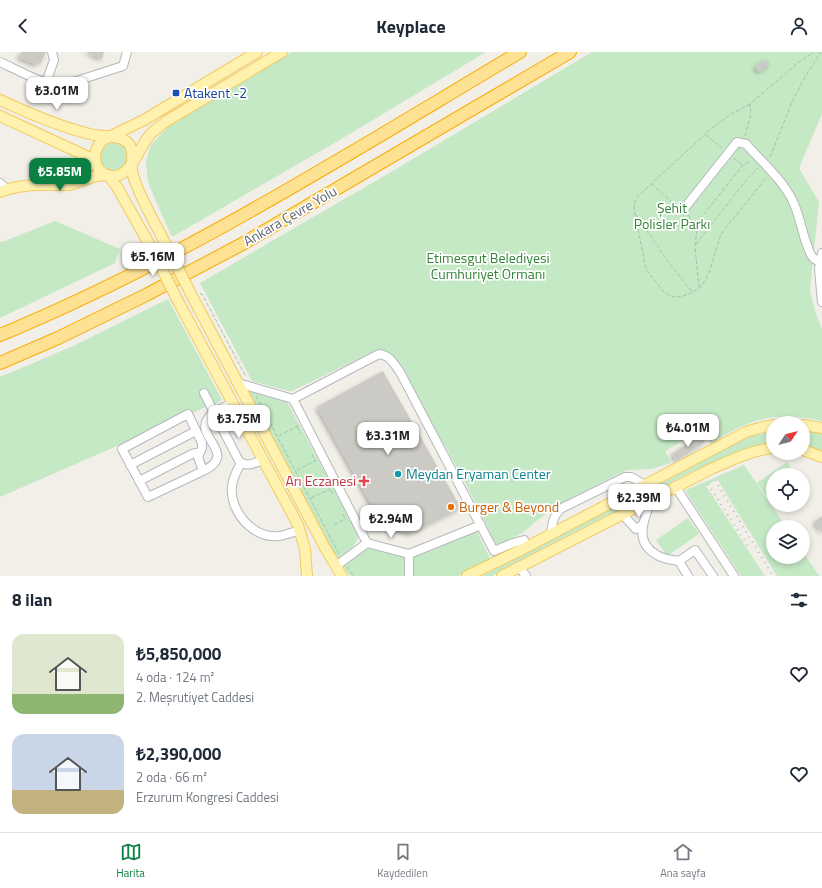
<!DOCTYPE html>
<html lang="tr">
<head>
<meta charset="utf-8">
<style>
	body { margin:0; font-family:"Titillium Web",sans-serif; background:#f6f6f7; color:#1f2937; height:100vh; display:flex; flex-direction:column; font-size:15px; white-space:nowrap }
	* { box-sizing:border-box; margin:0 }
	p { font-size:13px; color:#747a83 }
	.icon { flex:none; width:22px; height:22px; fill:none; stroke:currentColor; stroke-width:2; stroke-linecap:round; stroke-linejoin:round }
	.map { position:relative; height:524px; overflow:hidden }
	.sheet { display:flex; flex-direction:column; background:#fff; flex:1 }
	.sheet>* { flex:none }
	.needle { width:26px; rotate:55deg }
	.controls { position:absolute; left:766px; top:364px; display:grid; gap:8px }
	.controls a { display:grid; place-items:center; width:44px; height:44px; border-radius:50%; background:#fff; box-shadow:0 2px 6px #0003; font-size:20px }
	.price { position:absolute; translate:-50% -34px; padding:0 9px; border-radius:8px; background:#fff; color:#222; font-size:13px; line-height:26px; filter:drop-shadow(0 1px 2px #0008) }
	.price::after { content:''; position:absolute; left:50%; top:24px; width:12px; height:9px; margin-left:-6px; background:inherit; clip-path:polygon(0 0,100% 0,50% 100%) }
	.price.on { background:#0b8043; color:#fff }
	ul { padding:0; list-style:none }
	li { display:flex; align-items:center; gap:12px; height:100px; padding:0 12px }
	li span { display:grid; place-items:center; flex:none; width:112px; height:80px; border-radius:12px; color:#555 }
	li>.icon { margin-inline-start:auto }
	span .icon { width:48px; height:48px; fill:#fffc; stroke-width:1 }
	li b { font-size:17px }
	h2 { display:flex; justify-content:space-between; align-items:center; height:48px; padding:0 12px; font-size:17px }
	header { display:flex; justify-content:space-between; align-items:center; height:52px; padding:0 12px; background:#fff; font-size:18px; font-weight:700 }
	.tabs { display:flex; justify-content:space-around; align-items:center; height:56px; border-top:1px solid #e0e1e3; background:#fff; font-size:11px; color:#747a83 }
	.tabs a { display:grid; justify-items:center; gap:2px }
	.tabs .on { color:#0b8043 }
	.map>svg:first-child { display:block }
	.green { fill:#c5e8c5 }
	.building { fill:#cccac5; filter:url(#shadow) }
	.lines { fill:none; stroke-linecap:round; stroke-linejoin:round }
	.minor-casing { stroke:#b5b8bc; stroke-width:10 }
	.major-casing { stroke:#f2c960; stroke-width:12 }
	.highway-casing { stroke:#f9ab00; stroke-width:14 }
	.path { stroke:#9cc7a9; stroke-width:1; stroke-dasharray:4 2; stroke-linecap:butt }
	.minor { stroke:#fff; stroke-width:8 }
	.major { stroke:#fff2af; stroke-width:10 }
	.highway { stroke:#fde293; stroke-width:12 }
	.rail { stroke:#b6b7b8; stroke-width:2; stroke-dasharray:1 5; stroke-linecap:butt }
	.major-bridge-casing { stroke:#f2c960; stroke-width:12; stroke-linecap:butt }
	.major-bridge { stroke:#fff2af; stroke-width:10 }
	.transit-dot { fill:#1a4fb4; stroke:#fff; stroke-width:1.5 }
	.culture-dot { fill:#0f9aa8; stroke:#fff; stroke-width:1.5 }
	.health-dot { fill:#e0444e; stroke:#fff; stroke-width:1.5 }
	.food-dot { fill:#e8710a; stroke:#fff; stroke-width:1.5 }
	.labels { text-anchor:middle; stroke-width:3.5; stroke-linejoin:round; paint-order:stroke }
	.transit-label { font-size:14px; fill:#164399; stroke:#fff; text-anchor:start }
	.park-label { font-size:14px; fill:#348238; stroke:#fff }
	.street-label { font-size:14px; fill:#5f6368; stroke:#fff }
	.culture-label { font-size:14px; fill:#0d838f; stroke:#fff; text-anchor:start }
	.health-label { font-size:14px; fill:#be3a42; stroke:#fff; text-anchor:end }
	.food-label { font-size:14px; fill:#c56008; stroke:#fff; text-anchor:start }
</style>
</head>
<body>
<header><svg class="icon" aria-label="back" viewBox="0 0 24 24"><path d="M15 5l-7 7 7 7"/></svg>Keyplace<svg class="icon" aria-label="person" viewBox="0 0 24 24"><circle cx="12" cy="8" r="4"/><path d="M4 21q1-7 8-7t8 7"/></svg></header>
<div class="map">
<svg width="822" height="524" viewBox="0 0 822 524">
	<defs>
		<filter id="shadow"><feDropShadow dx="-2" dy="2" stdDeviation="2" flood-color="#0004"/></filter>
	</defs>
	<rect width="100%" height="100%" fill="#f1efe8"/>
	<g class="green">
		<path d="M292,0H486L343,86L172,185L161,161L148,130L146,109L151,93L168,75Z"/>
		<path d="M592,0H822V62L799,116L819,150L810,238L816,262L822,277V369C798,364 770,362 747,372C735,377 723,384 711,391L703,380L700,379L665,399L671,411L651,417L627,418L614,424L554,455L522,481L500,493H497L495,491L489,478L467,434L444,392L433,375L398,310C394,303 388,298 379,297L292,339H288L252,329L200,231L391,120Z"/>
		<circle cx="114" cy="105" r="14"/>
		<path d="M55,169L120,197L115,211L0,266V190L5,189Z"/>
		<path d="M168,247L222,348L0,445V325L71,295Z"/>
		<path d="M247,336L286,348L346,460L358,483C358,494 345,501 337,507Z"/>
		<path d="M773,379V391L725,406L693,419L553,491L499,520L492,524H482L670,427L745,386Z"/>
		<path d="M803,379L822,381V399L803,393Z"/>
		<path d="M787,410L795,423H773V440L766,444L757,431Z"/>
		<path d="M744,413L786,475H773V505H803V500L819,524H777L717,427L706,434L765,524H741L688,443L686,438Z"/>
		<path d="M688,466L699,482L667,504L656,488Z"/>
		<path d="M476,478L491,508L458,524H413V503Z"/>
		<path d="M370,494L406,504V524H350L343,514Z"/>
	</g>
	<g class="building">
		<path d="M21,0H46L41,11L38,10L37,13L19,6Z"/>
		<path d="M85,0H104L102,7Z"/>
		<path d="M766,7L770,12L759,20L755,15Z"/>
		<path d="M383,319L461,456L410,482L383,474L317,355Z"/>
		<path d="M701,383L705,390L676,409L672,402Z"/>
		<path d="M822,464V481L814,470Z"/>
	</g>
	<g class="lines">
		<defs>
			<g id="minor">
				<path d="M0,10C18,18 44,34 64,33L123,14L127,0"/>
				<path d="M46,31L54,8L52,0"/>
				<path d="M0,131L7,137"/>
				<path d="M683,158L737,90L746,92C762,110 785,130 794,152C800,165 802,180 807,193C810,201 812,209 822,210"/>
				<path d="M822,201L819,217L822,250"/>
				<path d="M238,331L293,347L379,302C391,304 393,311 400,320L494,499L513,491L524,488L527,495"/>
				<path d="M204,341L239,409C247,416 254,411 263,408"/>
				<path d="M293,347L367,491L409,502L481,473"/>
				<path d="M241,411C237,418 233,426 232,434C229,458 252,487 279,484C286,483 293,480 300,478"/>
				<path d="M130,413L196,379"/>
				<path d="M203,419L198,405L202,396V391L188,362L122,397L148,445L203,419C240,401 192,385 209,365C214,358 225,355 233,351"/>
				<path d="M139,429L192,402L195,401L199,402"/>
				<path d="M675,434L734,524"/>
				<path d="M652,446C645,466 632,489 657,503C663,507 672,508 679,509L688,524"/>
				<path d="M622,462L636,477L642,473"/>
				<path d="M551,482C552,472 553,465 560,457L625,425H631L645,433"/>
				<path d="M679,509L695,498L713,524"/>
				<path d="M336,514L367,491"/>
				<path d="M520,516L526,524"/>
				<path d="M409,524V502"/>
			</g>
			<g id="major">
				<path d="M257,0L144,68L103,88C87,102 97,130 119,123C132,119 140,95 149,84C153,79 159,75 165,70L282,0"/>
				<path d="M0,48C30,62 62,76 94,83C105,85 122,83 129,92C135,100 131,109 132,119C135,136 152,166 161,183"/>
				<path d="M0,64L95,108"/>
				<path d="M95,108L69,133L96,124L108,123"/>
				<path d="M108,123L117,135L148,190"/>
				<path d="M0,140C21,131 46,133 69,133"/>
				<path d="M191,242L325,496L342,524"/>
				<path d="M178,249L298,473L305,497L307,524"/>
				<path d="M803,373L822,376"/>
				<path d="M803,398L822,405"/>
				<path d="M467,524L517,500L746,380L759,376L773,373"/>
				<path d="M502,524L713,416C732,408 752,398 773,396"/>
			</g>
			<g id="highway">
				<path d="M0,283C182,208 351,100 520,0"/>
				<path d="M0,311L58,286L146,243L244,191L570,0"/>
			</g>
		</defs>
		<use href="#minor" class="minor-casing"/>
		<use href="#major" class="major-casing"/>
		<use href="#highway" class="highway-casing"/>
		<g class="path">
			<path d="M750,52L728,64L711,77L639,143L635,149L634,157L646,217L664,240L670,244L681,245L693,240L702,234L709,221L721,182L767,125"/>
			<path d="M706,83L722,96"/>
			<path d="M745,84L751,62L750,52L799,10L814,0"/>
			<path d="M770,105L792,50L805,25L821,0"/>
			<path d="M734,106L742,113"/>
			<path d="M652,132L676,154"/>
			<path d="M636,163L670,212L692,240"/>
			<path d="M688,163L695,172L697,177L695,195L699,235"/>
			<path d="M696,172L743,113L751,109"/>
			<path d="M696,192L748,126L758,116"/>
			<path d="M200,242H202L246,325"/>
			<path d="M256,344L339,502"/>
			<path d="M297,375L301,382"/>
			<path d="M279,384L299,373"/>
			<path d="M312,402L315,409"/>
			<path d="M297,418L317,408"/>
			<path d="M331,438L333,443"/>
			<path d="M311,446L330,437"/>
			<path d="M343,462L345,467"/>
			<path d="M334,473L346,467"/>
			<path d="M347,515L354,524"/>
		</g>
		<use href="#minor" class="minor"/>
		<use href="#major" class="major"/>
		<use href="#highway" class="highway"/>
		<g class="rail">
			<path d="M715,428L773,524"/>
			<path d="M708,432L748,494"/>
		</g>
		<defs>
			<g id="major-bridge">
				<path d="M161,183L191,242"/>
				<path d="M148,190L178,249"/>
			</g>
		</defs>
		<use href="#major-bridge" class="major-bridge-casing"/>
		<use href="#major-bridge" class="major-bridge"/>
	</g>
	<rect class="transit-dot" x="172" y="37" width="8" height="8" rx="2"/>
	<circle class="culture-dot" cx="398" cy="422" r="4"/>
	<path class="health-dot" d="M362 423h4v4h4v4h-4v4h-4v-4h-4v-4h4z"/>
	<circle class="food-dot" cx="451" cy="455" r="4"/>
	<g class="labels">
		<g class="transit-label">
			<text x="184" y="46">Atakent -2</text>
		</g>
		<g class="park-label">
			<text x="672" y="161">Şehit<tspan x="672" dy="16">Polisler Parkı</tspan></text>
			<text x="488" y="211">Etimesgut Belediyesi<tspan x="488" dy="16">Cumhuriyet Ormanı</tspan></text>
		</g>
		<g class="street-label">
			<text transform="translate(290 164) rotate(-30)" y="5">Ankara Çevre Yolu</text>
		</g>
		<g class="culture-label">
			<text x="406" y="427">Meydan Eryaman Center</text>
		</g>
		<g class="health-label">
			<text x="356" y="434">Arı Eczanesi</text>
		</g>
		<g class="food-label">
			<text x="459" y="460">Burger &amp; Beyond</text>
		</g>
	</g>
</svg>
<div class="controls">
<a><svg class="needle" viewBox="-14 -14 28 28"><path d="M0-13l5 13h-10z" fill="#e53935"/><path d="M0 13l5-13h-10z" fill="#747a83"/></svg></a>
<a><svg class="icon" aria-label="locate" viewBox="0 0 24 24"><circle cx="12" cy="12" r="6"/><path d="M12 2v4M12 18v4M2 12h4M18 12h4"/></svg></a>
<a><svg class="icon" aria-label="layers" viewBox="0 0 24 24"><path d="M12 4l9 5-9 5-9-5zM3 14l9 5 9-5"/></svg></a>
</div>
<b class="price" style="left:57px;top:59px">₺3.01M</b>
<b class="price on" style="left:60px;top:140px">₺5.85M</b>
<b class="price" style="left:153px;top:225px">₺5.16M</b>
<b class="price" style="left:239px;top:387px">₺3.75M</b>
<b class="price" style="left:688px;top:396px">₺4.01M</b>
<b class="price" style="left:388px;top:404px">₺3.31M</b>
<b class="price" style="left:639px;top:466px">₺2.39M</b>
<b class="price" style="left:391px;top:487px">₺2.94M</b>
</div>
<section class="sheet">
<h2>8 ilan<svg class="icon" aria-label="filters" viewBox="0 0 24 24"><path d="M4 7h16M4 17h16"/><circle cx="9" cy="7" r="2"/><circle cx="15" cy="17" r="2"/></svg></h2>
<ul>
<li><span style="background:linear-gradient(#dfe7d0 75%,#8fb573 0)"><svg class="icon" aria-label="home" viewBox="0 0 24 24"><path d="M3 11l9-7 9 7M6 9v11h12V9"/></svg></span><div><b>₺5,850,000</b><p>4 oda · 124 m²</p><p>2. Meşrutiyet Caddesi</p></div><svg class="icon" aria-label="heart" viewBox="0 0 24 24"><path d="M12 20l-8-8c-3-5 5-10 8-4 3-6 11-1 8 4z"/></svg></li>
<li><span style="background:linear-gradient(#c9d6e8 70%,#c2b280 0)"><svg class="icon" aria-label="home" viewBox="0 0 24 24"><path d="M3 11l9-7 9 7M6 9v11h12V9"/></svg></span><div><b>₺2,390,000</b><p>2 oda · 66 m²</p><p>Erzurum Kongresi Caddesi</p></div><svg class="icon" aria-label="heart" viewBox="0 0 24 24"><path d="M12 20l-8-8c-3-5 5-10 8-4 3-6 11-1 8 4z"/></svg></li>
</ul>
</section>
<nav class="tabs">
<a class="on"><svg class="icon" aria-label="map" viewBox="0 0 24 24"><path d="M3 6l6-2 6 2 6-2v14l-6 2-6-2-6 2zM9 4v14M15 6v14"/></svg>Harita</a>
<a><svg class="icon" aria-label="saved" viewBox="0 0 24 24"><path d="M7 4h10v16l-5-4-5 4z"/></svg>Kaydedilen</a>
<a><svg class="icon" aria-label="home" viewBox="0 0 24 24"><path d="M3 11l9-7 9 7M6 9v11h12V9"/></svg>Ana sayfa</a>
</nav>
</body>
</html>
